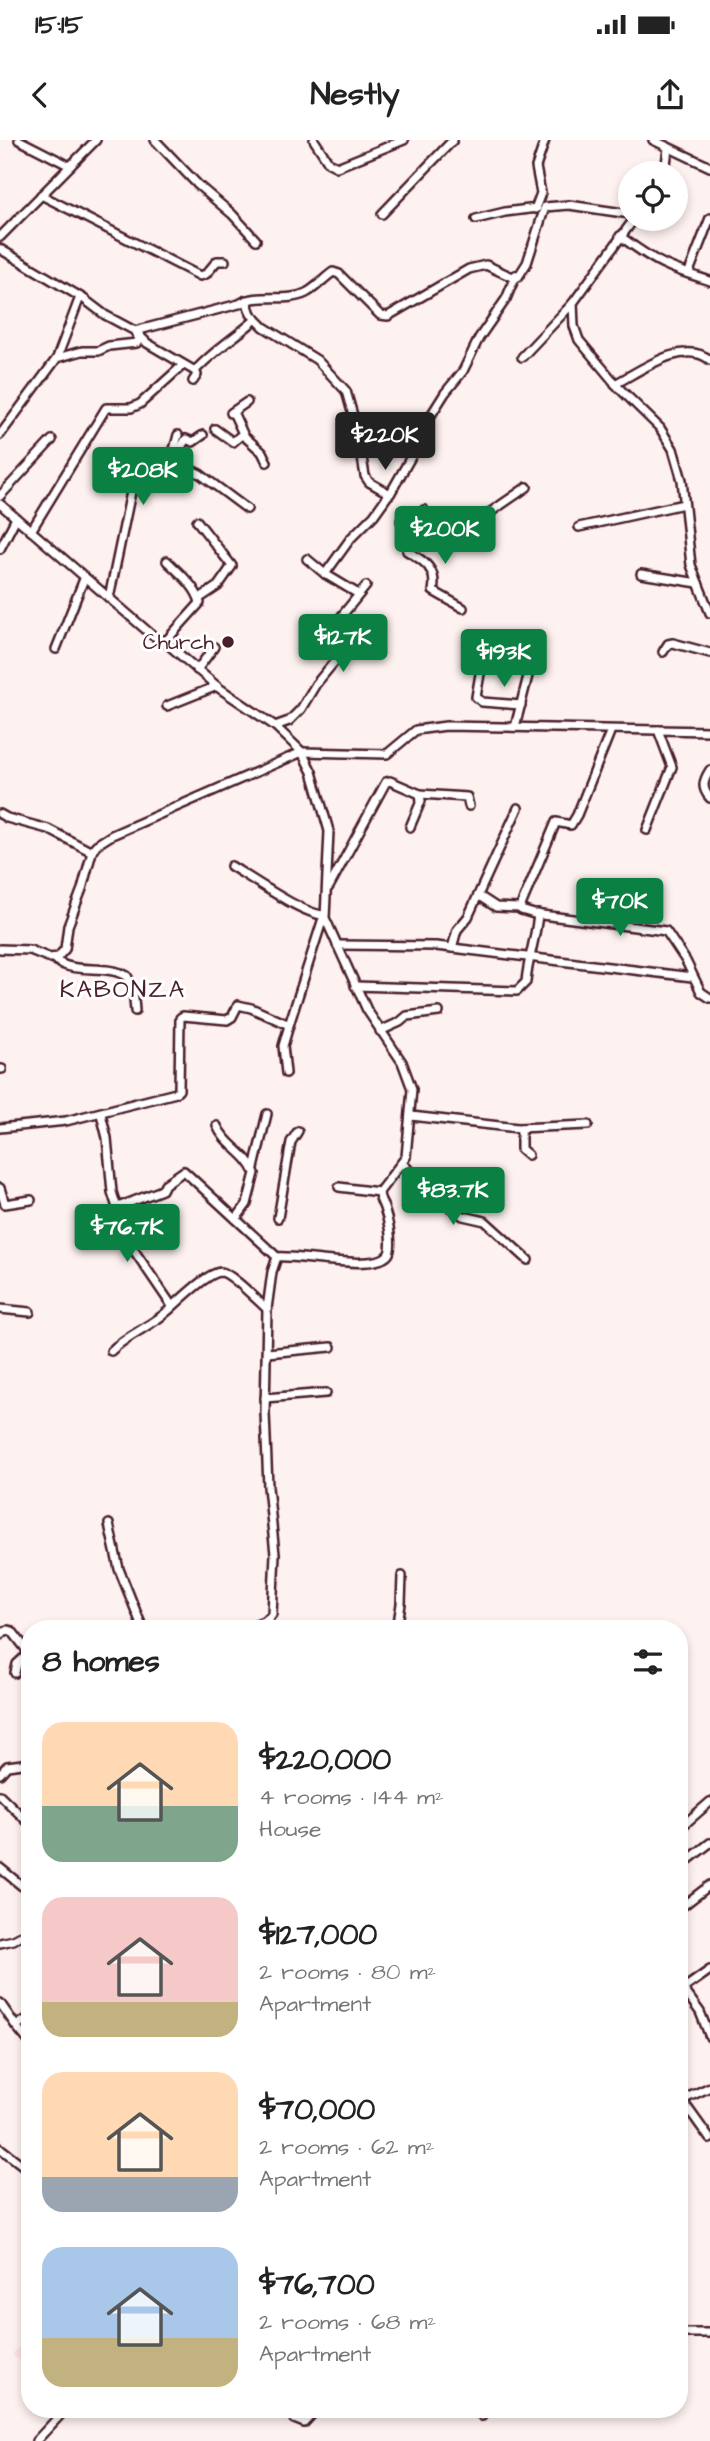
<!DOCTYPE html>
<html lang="en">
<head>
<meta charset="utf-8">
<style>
	body { margin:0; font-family:"Architects Daughter",sans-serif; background:#f2f2f2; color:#222; height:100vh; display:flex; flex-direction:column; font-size:26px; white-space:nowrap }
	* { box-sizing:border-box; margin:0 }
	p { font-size:23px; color:#767676 }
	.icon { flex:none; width:38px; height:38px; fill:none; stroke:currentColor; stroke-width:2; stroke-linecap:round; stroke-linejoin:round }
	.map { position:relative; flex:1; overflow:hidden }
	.drawer { position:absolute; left:21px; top:1480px; width:667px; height:798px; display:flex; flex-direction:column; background:#fff; border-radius:28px; box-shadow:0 4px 10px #0003 }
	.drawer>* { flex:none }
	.controls { position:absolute; left:618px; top:21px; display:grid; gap:14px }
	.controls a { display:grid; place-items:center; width:70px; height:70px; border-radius:50%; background:#fff; box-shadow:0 4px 10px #0003; font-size:35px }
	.price { position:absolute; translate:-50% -60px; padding:0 16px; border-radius:7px; background:#0b8043; color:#fff; font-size:23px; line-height:46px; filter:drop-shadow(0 2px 4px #0008) }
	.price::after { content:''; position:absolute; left:50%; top:42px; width:21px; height:16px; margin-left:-10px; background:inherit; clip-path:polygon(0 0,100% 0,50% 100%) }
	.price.selected { background:#222; color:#fff }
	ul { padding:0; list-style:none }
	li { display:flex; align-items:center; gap:21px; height:175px; padding:0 21px }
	li span { display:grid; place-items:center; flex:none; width:196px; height:140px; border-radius:21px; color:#555 }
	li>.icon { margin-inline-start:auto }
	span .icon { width:84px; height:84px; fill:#fffc; stroke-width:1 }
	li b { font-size:30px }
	h2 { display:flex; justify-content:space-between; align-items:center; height:84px; padding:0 21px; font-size:30px }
	.status { display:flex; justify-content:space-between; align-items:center; height:49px; padding:0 35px; background:#fff; direction:ltr }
	.status svg { height:19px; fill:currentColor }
	header { display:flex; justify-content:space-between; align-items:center; height:91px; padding:0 21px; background:#fff; font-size:32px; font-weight:800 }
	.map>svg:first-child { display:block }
	.built { fill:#fce2df }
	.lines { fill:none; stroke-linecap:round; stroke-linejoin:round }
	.minor-casing { stroke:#4a1f2b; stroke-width:12 }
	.minor { stroke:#fff; stroke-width:7 }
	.poi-dot { fill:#4a1f2b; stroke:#fff; stroke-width:2.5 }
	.labels { text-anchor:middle; stroke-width:6; stroke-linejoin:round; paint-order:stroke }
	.poi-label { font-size:21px; fill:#4a1f2b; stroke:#fff; text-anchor:end }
	.quarter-label { font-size:24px; letter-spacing:2px; fill:#4a1f2b; stroke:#fff }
</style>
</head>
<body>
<div class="status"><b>15:15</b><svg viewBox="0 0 49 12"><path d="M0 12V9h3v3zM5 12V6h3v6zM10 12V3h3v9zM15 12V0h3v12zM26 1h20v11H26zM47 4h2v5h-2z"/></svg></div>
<header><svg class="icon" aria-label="back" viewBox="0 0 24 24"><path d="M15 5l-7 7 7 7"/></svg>Nestly<svg class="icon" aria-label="share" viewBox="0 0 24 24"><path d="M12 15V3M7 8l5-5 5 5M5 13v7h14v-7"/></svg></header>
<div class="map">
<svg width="710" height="2301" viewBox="0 0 710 2301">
	<rect width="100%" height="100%" fill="#fef2f0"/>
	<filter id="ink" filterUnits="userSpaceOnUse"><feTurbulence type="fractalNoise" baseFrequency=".0143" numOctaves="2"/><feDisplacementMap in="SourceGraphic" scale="14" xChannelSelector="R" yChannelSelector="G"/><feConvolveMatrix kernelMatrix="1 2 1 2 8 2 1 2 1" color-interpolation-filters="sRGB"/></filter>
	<g filter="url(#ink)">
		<path class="built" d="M30,2193V2228L12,2215Z"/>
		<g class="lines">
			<defs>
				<g id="minor">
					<path d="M19,0L70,26"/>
					<path d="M155,0L198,45L232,74L256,100"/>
					<path d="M314,0L329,23L337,27L404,0"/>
					<path d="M653,0L710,27"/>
					<path d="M665,33L668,8"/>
					<path d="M41,55L200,136L206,134L217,121H225"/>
					<path d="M535,69L541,53L536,27L545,0"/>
					<path d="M382,74L453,0"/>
					<path d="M476,79L505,72L537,68"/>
					<path d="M620,96C635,107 651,119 668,126C681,132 696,136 710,141"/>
					<path d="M0,97L96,0"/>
					<path d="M0,109L84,159L105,175L135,191L147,203L195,231"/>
					<path d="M689,132L710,78"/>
					<path d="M246,160L251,174L264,187L317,220L346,251L358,293L365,336L369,342L390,354L416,308L428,280L445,253L463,231L479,198L506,159L516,135"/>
					<path d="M573,163L574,186L579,200L619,248L660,288L673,309L682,340L691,425L710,473"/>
					<path d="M522,217L573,163L634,79"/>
					<path d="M57,218L80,157"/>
					<path d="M193,241L197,235L195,231C213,211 236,197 256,179"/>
					<path d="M615,244C640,231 684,198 710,220"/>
					<path d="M233,272L244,296L262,312L267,322"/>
					<path d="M231,273L247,262"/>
					<path d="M215,289L233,302L240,296H244"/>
					<path d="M0,295L57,218L82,211H98L109,206L137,203L139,200L135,191L239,164C258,152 286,163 306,153C316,148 324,138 333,132L339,134L380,175L388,176L469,129L486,125L512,137L516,135L518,137L527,123L545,67L569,65L630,74"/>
					<path d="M203,295L193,302L186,299L174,319L169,320L200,334L247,369"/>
					<path d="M0,356L52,300"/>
					<path d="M0,364L152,495L165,502L219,548L275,586L302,612L312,632L329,691L325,778L367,870L402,922L412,949L406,1017L379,1052C379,1059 382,1062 384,1068C388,1079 392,1098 390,1110C387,1135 298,1114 277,1117L184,1031L165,1044L162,1050L118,1067"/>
					<path d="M197,381L232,426L218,446L200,458"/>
					<path d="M401,381L418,390L422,385L424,370"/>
					<path d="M468,384H473L527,347"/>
					<path d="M579,387L684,364"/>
					<path d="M31,391L106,268H131L140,264L183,225"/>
					<path d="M0,409L16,378"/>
					<path d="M407,411C423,420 438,429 433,451L463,468"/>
					<path d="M307,419L325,434L355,452"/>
					<path d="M325,434L351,398L374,375L389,354"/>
					<path d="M641,434L698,443"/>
					<path d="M109,458L137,323C167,339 171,322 178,295"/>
					<path d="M165,502L200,463C197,447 178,432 167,421"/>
					<path d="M56,509L84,439"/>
					<path d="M663,512L668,504L673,503L710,513"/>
					<path d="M197,530L214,507"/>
					<path d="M480,534L476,557L482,562L521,565"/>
					<path d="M167,566L217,546"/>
					<path d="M275,586L289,581L301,569L316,544L340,515L351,495L340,478L366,446"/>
					<path d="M515,587L531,524"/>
					<path d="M611,590L577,675L571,685L556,682L520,768L521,770L534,774L666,791L686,821L701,852L710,858"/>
					<path d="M710,630C703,641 701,648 710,658"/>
					<path d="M420,654L467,657L469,666"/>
					<path d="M0,674L7,678L48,689L92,712"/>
					<path d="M647,690L672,627L658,590"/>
					<path d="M329,747L386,642L390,641L420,654L421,661L410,687"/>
					<path d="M479,756L496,767L520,768"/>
					<path d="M337,805L436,806L692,837"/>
					<path d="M452,808L457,790L468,777L518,668"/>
					<path d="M0,809L30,810L50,818L58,817L65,809L68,786L82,749L92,712L96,705L112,695L302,612L387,614L416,590L446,586L710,591"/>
					<path d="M53,818C71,836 105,823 127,836L133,847L135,871"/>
					<path d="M355,846L517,851L526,842C528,818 536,798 538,774"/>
					<path d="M380,891L400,882L407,876L439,872"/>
					<path d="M0,929H2"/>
					<path d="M286,933L283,906L290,882"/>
					<path d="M101,974L107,998L112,1052L124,1090L131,1106L172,1166"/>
					<path d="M411,976L518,988L588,985"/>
					<path d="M217,986C225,1005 248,1014 255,1033L247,1064L236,1079"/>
					<path d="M0,988L66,981L176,953L179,950L180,878L183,876L227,880L232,877L238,865L251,868L287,884L290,882L324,775C304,775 251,738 231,726"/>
					<path d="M521,988V1009L528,1015"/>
					<path d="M403,1024L444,1063L463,1076L485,1081L528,1120"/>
					<path d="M254,1028L267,974"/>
					<path d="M339,1047L379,1052"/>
					<path d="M0,1048L5,1064L31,1060"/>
					<path d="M278,1078L291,1002L298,991"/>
					<path d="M0,1169L30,1172"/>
					<path d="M111,1211C128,1194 152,1186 169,1170C179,1161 208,1132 221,1132C231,1133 259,1162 267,1169"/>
					<path d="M267,1213L331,1207"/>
					<path d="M265,1258L326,1253"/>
					<path d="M109,1384L119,1429L143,1489"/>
					<path d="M248,1489C255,1482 267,1483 272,1474L275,1414L268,1347L265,1273L267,1169L272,1132L277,1117"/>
					<path d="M397,1489L401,1464L402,1436"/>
					<path d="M0,1495L7,1490L12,1491L29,1513L17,1524L15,1533"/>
					<path d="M0,1634L7,1626L30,1623"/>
					<path d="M0,1655L30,1684"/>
					<path d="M679,1689L710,1662"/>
					<path d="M679,1727L710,1703"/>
					<path d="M0,1728L22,1746L30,1749"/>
					<path d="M679,1769L710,1745"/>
					<path d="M0,1803L13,1800L30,1791"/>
					<path d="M679,1843L700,1872L710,1897"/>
					<path d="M683,1849L710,1830"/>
					<path d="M0,1863L16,1886L30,1877"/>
					<path d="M16,1886L30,1903"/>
					<path d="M682,1960L710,1999"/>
					<path d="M680,1961L710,1947"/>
					<path d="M0,2008L30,2031"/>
					<path d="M679,2193H710"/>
					<path d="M482,2276L483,2270"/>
					<path d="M294,2279L304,2283L316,2270"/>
					<path d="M36,2301L65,2270"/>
				</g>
			</defs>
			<use href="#minor" class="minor-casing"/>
			<use href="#minor" class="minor"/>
		</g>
	</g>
	<circle class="poi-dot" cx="228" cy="502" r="7"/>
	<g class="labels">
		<g class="poi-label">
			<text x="214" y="509">Church</text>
		</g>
		<g class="quarter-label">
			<text x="123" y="857">KABONZA</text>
		</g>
	</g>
</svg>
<div class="controls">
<a><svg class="icon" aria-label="locate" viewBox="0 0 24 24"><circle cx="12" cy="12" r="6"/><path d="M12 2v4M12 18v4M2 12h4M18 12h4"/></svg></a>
</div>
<b class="price selected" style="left:385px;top:332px">$220K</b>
<b class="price" style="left:143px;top:367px">$208K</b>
<b class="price" style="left:445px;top:426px">$200K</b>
<b class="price" style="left:343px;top:534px">$127K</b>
<b class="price" style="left:504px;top:549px">$193K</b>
<b class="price" style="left:620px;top:798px">$70K</b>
<b class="price" style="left:453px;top:1087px">$83.7K</b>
<b class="price" style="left:127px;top:1124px">$76.7K</b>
<section class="drawer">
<h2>8 homes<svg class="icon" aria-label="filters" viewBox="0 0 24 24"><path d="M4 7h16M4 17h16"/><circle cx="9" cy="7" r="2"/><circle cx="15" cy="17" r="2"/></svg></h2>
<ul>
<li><span style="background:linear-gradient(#ffd9b3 60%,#7fa58c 0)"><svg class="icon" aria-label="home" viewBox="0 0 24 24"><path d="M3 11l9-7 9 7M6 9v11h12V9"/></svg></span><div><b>$220,000</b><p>4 rooms · 144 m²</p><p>House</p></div></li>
<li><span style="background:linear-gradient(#f6c9c9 75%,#c2b280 0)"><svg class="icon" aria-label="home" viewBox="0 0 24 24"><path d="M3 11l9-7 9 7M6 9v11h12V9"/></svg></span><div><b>$127,000</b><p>2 rooms · 80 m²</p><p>Apartment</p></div></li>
<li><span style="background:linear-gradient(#ffd9b3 75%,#9aa5b1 0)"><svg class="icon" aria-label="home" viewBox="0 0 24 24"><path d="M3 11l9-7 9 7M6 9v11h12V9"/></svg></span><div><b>$70,000</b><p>2 rooms · 62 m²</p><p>Apartment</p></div></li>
<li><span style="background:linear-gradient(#a9c7e8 65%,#c2b280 0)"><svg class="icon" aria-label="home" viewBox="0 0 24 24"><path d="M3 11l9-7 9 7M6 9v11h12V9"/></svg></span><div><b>$76,700</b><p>2 rooms · 68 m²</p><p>Apartment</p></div></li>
</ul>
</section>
</div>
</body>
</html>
